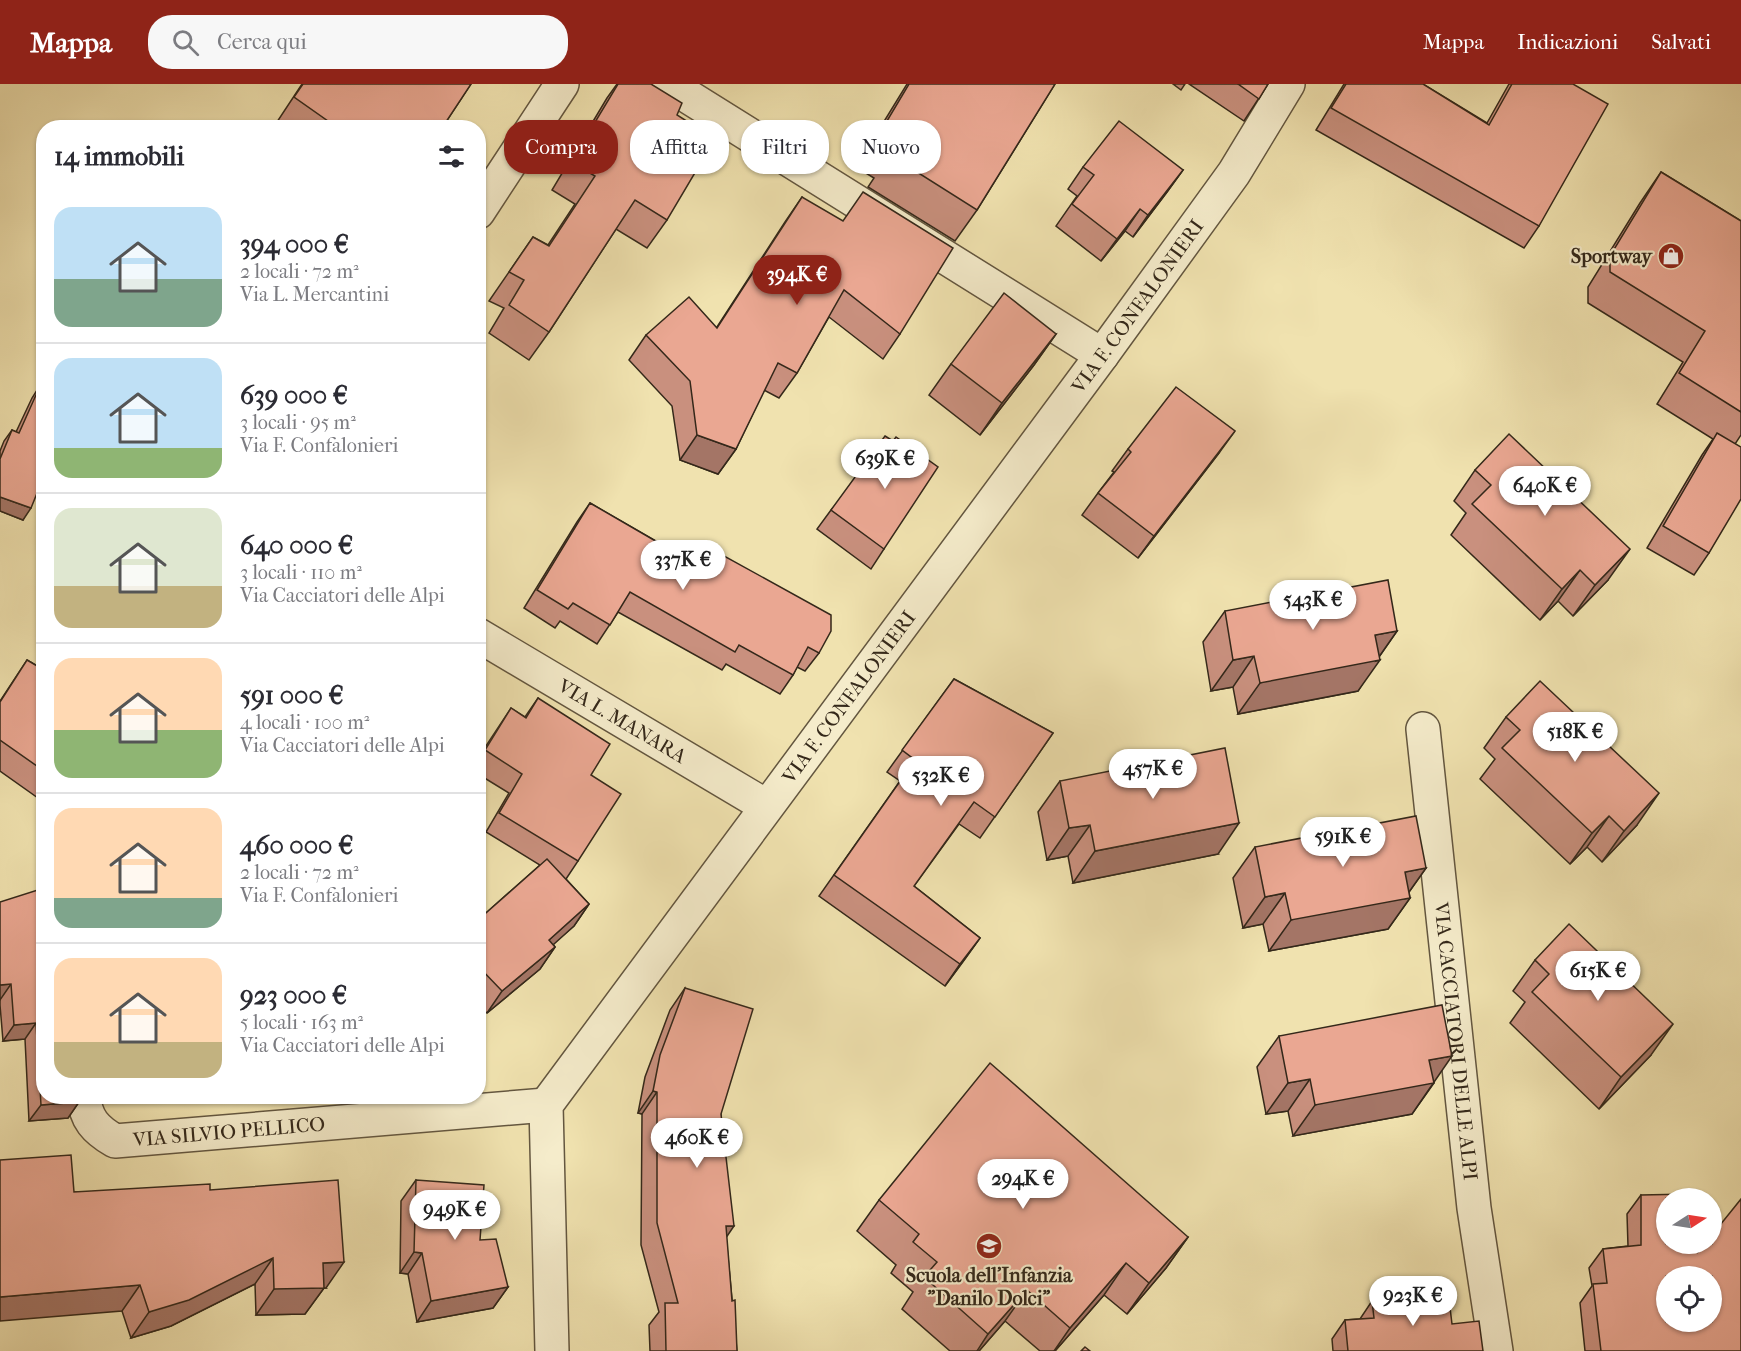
<!DOCTYPE html>
<html lang="it">
<head>
<meta charset="utf-8">
<style>
	body { margin:0; font-family:"IM FELL French Canon",serif; background:#f7f7f7; color:#2b2b33; height:100vh; display:flex; flex-direction:column; font-size:22px; white-space:nowrap }
	* { box-sizing:border-box; margin:0 }
	p { font-size:20px; color:#7c7c81 }
	.icon { flex:none; width:33px; height:33px; fill:none; stroke:currentColor; stroke-width:2; stroke-linecap:round; stroke-linejoin:round }
	.map { position:relative; flex:1; overflow:hidden }
	.drawer { position:absolute; left:36px; top:36px; width:450px; height:984px; display:flex; flex-direction:column; background:#fff; border-radius:24px; box-shadow:0 2px 4px #0004 }
	.drawer>* { flex:none }
	.guide { position:absolute; left:504px; top:36px; width:570px; height:54px; display:flex; gap:12px }
	.needle { width:39px; rotate:78deg }
	.buttons { position:absolute; left:1656px; top:1104px; display:grid; gap:12px }
	.buttons a { display:grid; place-items:center; width:66px; height:66px; border-radius:50%; background:#fff; box-shadow:0 2px 4px #0004; font-size:30px }
	.price { position:absolute; translate:-50% -51px; padding:0 14px; border-radius:21px; background:#fff; color:#222; font-size:20px; line-height:39px; filter:drop-shadow(0 2px 3px #0008) }
	.price::after { content:''; position:absolute; left:50%; top:36px; width:18px; height:14px; margin-left:-9px; background:inherit; clip-path:polygon(0 0,100% 0,50% 100%) }
	.price.active { background:#8f2418; color:#fff }
	ul { padding:0; list-style:none }
	li { display:flex; align-items:center; gap:18px; height:150px; padding:0 18px }
	li+li { border-top:2px solid #e1e1e2 }
	li span { display:grid; place-items:center; flex:none; width:168px; height:120px; border-radius:18px; color:#555 }
	li>.icon { margin-inline-start:auto }
	span .icon { width:72px; height:72px; fill:#fffc; stroke-width:1 }
	li b { font-size:26px }
	h2 { display:flex; justify-content:space-between; align-items:center; height:72px; padding:0 18px; font-size:26px }
	.pill { padding:0 21px; border-radius:24px; background:#fff; box-shadow:0 2px 4px #0004; font-size:21px; line-height:54px }
	.pill.active { background:#8f2418; color:#fff }
	header { display:flex; align-items:center; gap:36px; box-sizing:border-box; height:84px; padding:0 30px; background:#8f2418; color:#fff }
	header strong { font-size:28px }
	nav { display:flex; gap:33px; margin-inline-start:auto; font-size:21px }
	.search { width:420px; height:54px; background:#f7f7f7; display:flex; align-items:center; gap:15px; box-sizing:border-box; padding:0 21px; border-radius:24px; color:#7c7c81; font-size:22px }
	.map>svg:first-child { display:block }
	.lines { fill:none; stroke-linecap:round; stroke-linejoin:round }
	.minor-casing { stroke:#63563f; stroke-width:36 }
	.minor { stroke:#f5eccb; stroke-width:33 }
	.wall { fill:#c9907e; stroke:#34281a; stroke-width:1.5 }
	.shaded-wall { fill:#a47566; stroke:#34281a; stroke-width:1.5 }
	.building { fill:#eaa792; stroke:#34281a; stroke-width:1.5; fill-rule:evenodd }
	.labels { text-anchor:middle; stroke-width:4.5; stroke-linejoin:round; paint-order:stroke }
	.poi-label { font-size:20px; font-weight:bold; fill:#34281a; stroke:#f5eccb; text-anchor:end }
	.street-label { font-size:20px; fill:#34281a; stroke:#f5eccb }
</style>
</head>
<body>
<header>
<strong>Mappa</strong>
<div class="search"><svg class="icon" aria-label="search" viewBox="0 0 24 24"><circle cx="10" cy="10" r="6"/><path d="M15 15l6 6"/></svg>Cerca qui</div>
<nav><a>Mappa</a><a>Indicazioni</a><a>Salvati</a></nav>
</header>
<div class="map">
<svg width="1741" height="1267" viewBox="0 0 1741 1267">
	<rect width="100%" height="100%" fill="#f0e2af"/>
	<filter id="stains"><feTurbulence type="fractalNoise" baseFrequency=".00333" numOctaves="4"/><feColorMatrix values="0 0 0 0 .2 0 0 0 0 .09 0 0 0 0 .02 0 0 0 .5 -.17"/></filter>
	<radialGradient id="worn" r=".72"><stop offset=".6" stop-color="#630" stop-opacity="0"/><stop offset="1" stop-color="#630" stop-opacity=".3"/></radialGradient>
	<g class="lines">
		<defs>
			<g id="minor">
				<path d="M668,0L1102,271"/>
				<path d="M478,128L562,0"/>
				<path id="s1" d="M478,551L766,722"/>
				<path id="s2" d="M1423,645L1474,1124L1496,1267"/>
				<path id="s3" d="M84,1012C85,1035 96,1046 115,1057L546,1021"/>
				<path id="s4" d="M552,1267L546,1021L1102,271L1234,89L1288,0"/>
			</g>
		</defs>
		<use href="#minor" class="minor-casing"/>
		<use href="#minor" class="minor"/>
	</g>
	<g class="wall">
		<path d="M302,0H471L442,44H273Z"/>
		<path d="M617,0H651L677,31L667,136L647,164L616,145L549,248L529,276L489,249L504,224L489,217L533,153L548,161L575,120L552,106L607,14Z"/>
		<path d="M907,0H1055L977,126L955,157L868,103L874,94L856,83Z"/>
		<path d="M1173,0H1185L1181,6Z"/>
		<path d="M1189,0H1268L1244,37Z"/>
		<path d="M1344,0H1423L1487,39L1509,0H1573L1539,142L1524,164L1316,46Z"/>
		<path d="M1083,83L1183,86L1167,108L1133,153L1125,147L1101,177L1056,142L1077,112L1068,105Z"/>
		<path d="M1661,88L1741,137V351L1735,360L1709,469L1694,491L1647,464L1702,371L1713,355L1657,320L1683,278L1588,219V203L1640,119Z"/>
		<path d="M802,113L900,250L883,275L829,233L797,289L779,314L764,306L736,365L718,390L680,376L672,322L629,276L646,251L717,243L785,138Z"/>
		<path d="M1056,250L1034,281L980,351L929,311L951,280Z"/>
		<path d="M44,295V392L23,436L0,427V367L4,357L12,346L16,348L32,314Z"/>
		<path d="M893,357L884,465L871,485L817,445L831,426Z"/>
		<path d="M1128,365L1219,369L1138,474L1082,431L1098,409L1114,388L1112,387Z"/>
		<path d="M1475,386L1608,496L1573,532L1558,517L1540,536L1451,451L1466,429L1454,417Z"/>
		<path d="M590,419L694,479L706,462L819,569L805,587L797,583L793,591L780,610L726,580L722,586L618,528L597,560L560,537L555,544L524,524L577,438Z"/>
		<path d="M1225,527L1397,547L1379,573L1358,607L1238,630L1233,603L1211,607L1203,558Z"/>
		<path d="M27,576L44,586V706L38,714L0,687V617Z"/>
		<path d="M954,595L1053,649L980,754L959,740L914,802L980,854L945,902L819,812L900,697L887,688Z"/>
		<path d="M538,614L591,691L578,777L566,795L589,820L574,842L553,860L555,863L540,885L487,929L478,921V836L540,781L486,748L509,709L478,690V674L511,624L525,633Z"/>
		<path d="M1506,633L1637,741L1602,778L1587,763L1570,780L1480,695L1495,675L1484,664Z"/>
		<path d="M1060,697L1218,770L1073,799L1068,772L1047,776L1038,728Z"/>
		<path d="M1255,763L1426,784L1409,808L1410,814L1388,845L1269,867L1263,840L1243,844L1233,794Z"/>
		<path d="M0,818L79,1018L68,1034L29,1037L25,955L3,957L0,921Z"/>
		<path d="M1535,876L1651,971L1599,1025L1510,939L1525,918L1513,907Z"/>
		<path d="M685,904L721,1030L726,1152L737,1267H650L649,1241L659,1228L641,1161L642,1030L638,1029L645,993L670,926Z"/>
		<path d="M1279,952L1434,998V999L1412,1030L1293,1052L1288,1027L1266,1030L1257,983Z"/>
		<path d="M416,1096L480,1156L508,1203L493,1224L417,1238L408,1190L400,1189L401,1117Z"/>
		<path d="M210,1106L326,1204H324L305,1230L256,1231L255,1200L171,1242L131,1254L122,1227L74,1108Z"/>
		<path d="M1641,1111L1698,1168L1741,1267H1585L1580,1219L1592,1202L1589,1184L1603,1165L1628,1162L1627,1130Z"/>
		<path d="M879,1116L1188,1153L1166,1184L1127,1230L1104,1211L1055,1267H1040L1005,1237L979,1267H950L902,1225L913,1208L891,1189L896,1181L857,1147Z"/>
		<path d="M1372,1217L1483,1267H1333L1332,1255L1345,1236L1360,1235Z"/>
	</g>
	<g class="shaded-wall">
		<path d="M1183,86L1167,108L1133,153L1148,131Z"/>
		<path d="M1140,125L1125,147L1101,177L1117,155Z"/>
		<path d="M1056,250L1034,281L980,351L1002,319Z"/>
		<path d="M1235,347L1219,369L1138,474L1154,452Z"/>
		<path d="M697,351L736,365L718,390L680,376Z"/>
		<path d="M0,413L31,424L23,436L0,427Z"/>
		<path d="M1630,465L1608,496L1573,532L1595,501Z"/>
		<path d="M1580,486L1558,517L1540,536L1562,505Z"/>
		<path d="M1397,547L1376,577L1380,576L1358,607L1238,630L1260,599L1375,551Z"/>
		<path d="M1254,572L1233,603L1211,607L1233,576Z"/>
		<path d="M1659,709L1637,741L1602,778L1624,747Z"/>
		<path d="M1609,732L1587,763L1570,780L1592,749Z"/>
		<path d="M1239,739L1218,770L1073,799L1095,767Z"/>
		<path d="M1090,741L1068,772L1047,776L1069,744Z"/>
		<path d="M1426,784L1404,815L1410,814L1388,845L1269,867L1291,836L1405,788Z"/>
		<path d="M1285,809L1263,840L1243,844L1265,813Z"/>
		<path d="M589,820L574,842L534,878L549,856Z"/>
		<path d="M980,854L965,875L945,902L960,880Z"/>
		<path d="M555,863L540,885L487,929L502,907Z"/>
		<path d="M11,900L0,916V901Z"/>
		<path d="M36,939L25,955L3,957L14,941Z"/>
		<path d="M1673,940L1651,971L1599,1025L1621,993Z"/>
		<path d="M1452,972L1412,1030L1293,1052L1315,1021L1429,976Z"/>
		<path d="M1310,995L1288,1027L1266,1030L1288,999Z"/>
		<path d="M653,1007L657,1008L642,1030L638,1029Z"/>
		<path d="M79,1018L68,1034L29,1037L41,1021Z"/>
		<path d="M726,1142H734L719,1164Z"/>
		<path d="M1188,1153L1166,1184L1127,1230L1149,1199Z"/>
		<path d="M414,1168L422,1169L408,1190L400,1189Z"/>
		<path d="M273,1174L255,1200L171,1242L131,1254L149,1228Z"/>
		<path d="M344,1178L326,1204H319H324L305,1230L256,1231L274,1205L323,1179Z"/>
		<path d="M1126,1179L1104,1211L1055,1267H1054L1070,1244Z"/>
		<path d="M140,1201L122,1227L0,1237V1213Z"/>
		<path d="M508,1203L493,1224L417,1238L431,1217Z"/>
		<path d="M1027,1206L1005,1237L979,1267H977L988,1250Z"/>
	</g>
	<g class="building">
		<path d="M303,0H471L442,44H338L294,13Z"/>
		<path d="M618,0H651L682,19L677,31L715,55L667,136L635,116L549,248L509,221L524,196L509,188L533,153L549,162L595,92L571,78Z"/>
		<path d="M909,0H1055L977,126L890,71L896,63L878,52Z"/>
		<path d="M1238,0H1268L1259,15Z"/>
		<path d="M1346,0H1423L1489,41L1512,0H1573L1608,20L1539,142L1331,24Z"/>
		<path d="M1119,37L1183,86L1148,131L1140,125L1117,155L1072,120L1094,91L1083,83Z"/>
		<path d="M1661,88L1741,137V328L1679,289L1705,247L1610,188V172Z"/>
		<path d="M863,108L953,164L900,250L844,206L797,289L778,279L736,365L697,351L690,297L646,251L689,213L717,244L802,113L843,137Z"/>
		<path d="M1004,209L1056,250L1002,319L951,280Z"/>
		<path d="M44,296V392L31,424L0,413V375L12,346L19,349L40,302Z"/>
		<path d="M1176,303L1235,347L1154,452L1098,409L1131,368L1128,365Z"/>
		<path d="M1717,349L1741,363V415L1709,469L1663,442Z"/>
		<path d="M1509,350L1630,465L1595,501L1580,486L1562,505L1472,420L1491,401L1475,386Z"/>
		<path d="M885,352L893,357L896,353L938,383L884,465L831,426Z"/>
		<path d="M590,419L695,480L706,462L831,531V547L819,569L808,563L793,591L739,561L735,568L630,508L610,541L573,519L568,525L537,506Z"/>
		<path d="M1388,496L1397,547L1375,551L1380,576L1260,599L1254,572L1233,576L1225,527Z"/>
		<path d="M27,576L44,586V687L0,656V618Z"/>
		<path d="M954,595L1053,649L995,733L974,718L914,802L980,854L960,880L834,791L915,676L902,666Z"/>
		<path d="M1540,597L1659,709L1624,747L1609,732L1592,749L1502,664L1520,646L1506,633Z"/>
		<path d="M538,614L610,660L591,691L621,710L578,777L499,729L522,690L485,666L511,624L526,634Z"/>
		<path d="M1225,664L1239,739L1095,767L1090,741L1069,744L1060,697Z"/>
		<path d="M1416,732L1426,784L1405,788L1410,814L1291,836L1285,809L1265,813L1255,763Z"/>
		<path d="M547,775L589,820L549,856L555,863L502,907L478,882V836Z"/>
		<path d="M44,804V1012H78L79,1018L41,1021L36,939L14,941L11,900L0,901V818Z"/>
		<path d="M1569,840L1673,940L1621,993L1532,908L1549,890L1535,876Z"/>
		<path d="M685,904L753,925L721,1030L734,1142H726L732,1217L735,1216L737,1267H666L665,1219H678L657,1139V1008L653,1007L660,971Z"/>
		<path d="M1442,921L1452,972L1429,976L1434,999L1315,1021L1310,995L1288,999L1279,952Z"/>
		<path d="M990,979L1188,1153L1149,1199L1126,1179L1070,1244L1027,1206L988,1250L924,1193L937,1178L913,1158L919,1150L879,1116Z"/>
		<path d="M71,1071L74,1108L210,1100V1106L338,1096L344,1178L323,1179L324,1204L274,1205L273,1174L189,1216L149,1228L140,1201L0,1213V1076Z"/>
		<path d="M416,1096L484,1101L480,1156L496,1155L508,1203L431,1217L422,1169L414,1168Z"/>
		<path d="M1691,1110L1692,1114H1666V1160H1697L1698,1168L1705,1160H1712V1151L1741,1115V1267H1601L1593,1200L1607,1199L1603,1165L1641,1161V1111ZM1666,1192H1712V1238H1666Z"/>
		<path d="M1448,1207L1452,1240L1479,1237L1483,1267H1348L1345,1236L1374,1234L1372,1217Z"/>
		<path d="M1085,1263L1090,1267H1081Z"/>
	</g>
	<defs>
		<symbol id="shop-disc" viewBox="-11 -11 22 22"><circle r="9.5" fill="#8f2418" stroke="#f5eccb"/><path d="M-5-2.5h2.3a2.7 3.5 0 0 1 5.4 0H5L5.5 6h-11ZM-1.5-2.5h3a1.5 2.3 0 0 0-3 0Z" fill="#fff"/></symbol>
		<symbol id="school-disc" viewBox="-11 -11 22 22"><circle r="9.5" fill="#8f2418" stroke="#f5eccb"/><path d="M0-5L7-2L0 1L-7-2ZM-4 1L0 2.5L4 1V4Q0 6-4 4Z" fill="#fff"/></symbol>
	</defs>
	<g fill-rule="evenodd">
		<use href="#shop-disc" x="1656" y="157" width="30" height="30"/>
		<use href="#school-disc" x="974" y="1147" width="30" height="30"/>
	</g>
	<g class="labels">
		<g class="poi-label">
			<text x="1652" y="179">Sportway</text>
			<text x="989" y="1198" text-anchor="middle">Scuola dell'Infanzia<tspan x="989" dy="23">"Danilo Dolci"</tspan></text>
		</g>
		<g class="street-label">
			<text dy="7" stroke="none"><textPath href="#s4" startOffset="1240">VIA F. CONFALONIERI</textPath></text>
			<text dy="7" stroke="none"><textPath href="#s4" startOffset="754">VIA F. CONFALONIERI</textPath></text>
			<text dy="7" stroke="none"><textPath href="#s1" startOffset="168">VIA L. MANARA</textPath></text>
			<text dy="7" stroke="none"><textPath href="#s2" startOffset="314">VIA CACCIATORI DELLE ALPI</textPath></text>
			<text dy="7" stroke="none"><textPath href="#s3" startOffset="172">VIA SILVIO PELLICO</textPath></text>
		</g>
	</g>
	<rect width="100%" height="100%" filter="url(#stains)"/>
	<rect width="100%" height="100%" fill="url(#worn)"/>
</svg>
<div class="buttons">
<a><svg class="needle" viewBox="-14 -14 28 28"><path d="M0-13l5 13h-10z" fill="#e53935"/><path d="M0 13l5-13h-10z" fill="#7c7c81"/></svg></a>
<a><svg class="icon" aria-label="locate" viewBox="0 0 24 24"><circle cx="12" cy="12" r="6"/><path d="M12 2v4M12 18v4M2 12h4M18 12h4"/></svg></a>
</div>
<b class="price active" style="left:797px;top:222px">394K €</b>
<b class="price" style="left:885px;top:406px">639K €</b>
<b class="price" style="left:1545px;top:433px">640K €</b>
<b class="price" style="left:683px;top:507px">337K €</b>
<b class="price" style="left:1313px;top:547px">543K €</b>
<b class="price" style="left:1575px;top:679px">518K €</b>
<b class="price" style="left:1153px;top:716px">457K €</b>
<b class="price" style="left:941px;top:723px">532K €</b>
<b class="price" style="left:1343px;top:784px">591K €</b>
<b class="price" style="left:1598px;top:918px">615K €</b>
<b class="price" style="left:697px;top:1085px">460K €</b>
<b class="price" style="left:1023px;top:1126px">294K €</b>
<b class="price" style="left:455px;top:1157px">949K €</b>
<b class="price" style="left:1413px;top:1243px">923K €</b>
<div class="guide">
<a class="pill active">Compra</a>
<a class="pill">Affitta</a>
<a class="pill">Filtri</a>
<a class="pill">Nuovo</a>
</div>
<section class="drawer">
<h2>14 immobili<svg class="icon" aria-label="filters" viewBox="0 0 24 24"><path d="M4 7h16M4 17h16"/><circle cx="9" cy="7" r="2"/><circle cx="15" cy="17" r="2"/></svg></h2>
<ul>
<li><span style="background:linear-gradient(#bfe0f5 60%,#7fa58c 0)"><svg class="icon" aria-label="home" viewBox="0 0 24 24"><path d="M3 11l9-7 9 7M6 9v11h12V9"/></svg></span><div><b>394 000 €</b><p>2 locali · 72 m²</p><p>Via L. Mercantini</p></div></li>
<li><span style="background:linear-gradient(#bfe0f5 75%,#8fb573 0)"><svg class="icon" aria-label="home" viewBox="0 0 24 24"><path d="M3 11l9-7 9 7M6 9v11h12V9"/></svg></span><div><b>639 000 €</b><p>3 locali · 95 m²</p><p>Via F. Confalonieri</p></div></li>
<li><span style="background:linear-gradient(#dfe7d0 65%,#c2b280 0)"><svg class="icon" aria-label="home" viewBox="0 0 24 24"><path d="M3 11l9-7 9 7M6 9v11h12V9"/></svg></span><div><b>640 000 €</b><p>3 locali · 110 m²</p><p>Via Cacciatori delle Alpi</p></div></li>
<li><span style="background:linear-gradient(#ffd9b3 60%,#8fb573 0)"><svg class="icon" aria-label="home" viewBox="0 0 24 24"><path d="M3 11l9-7 9 7M6 9v11h12V9"/></svg></span><div><b>591 000 €</b><p>4 locali · 100 m²</p><p>Via Cacciatori delle Alpi</p></div></li>
<li><span style="background:linear-gradient(#ffd9b3 75%,#7fa58c 0)"><svg class="icon" aria-label="home" viewBox="0 0 24 24"><path d="M3 11l9-7 9 7M6 9v11h12V9"/></svg></span><div><b>460 000 €</b><p>2 locali · 72 m²</p><p>Via F. Confalonieri</p></div></li>
<li><span style="background:linear-gradient(#ffd9b3 70%,#c2b280 0)"><svg class="icon" aria-label="home" viewBox="0 0 24 24"><path d="M3 11l9-7 9 7M6 9v11h12V9"/></svg></span><div><b>923 000 €</b><p>5 locali · 163 m²</p><p>Via Cacciatori delle Alpi</p></div></li>
</ul>
</section>
</div>
</body>
</html>
